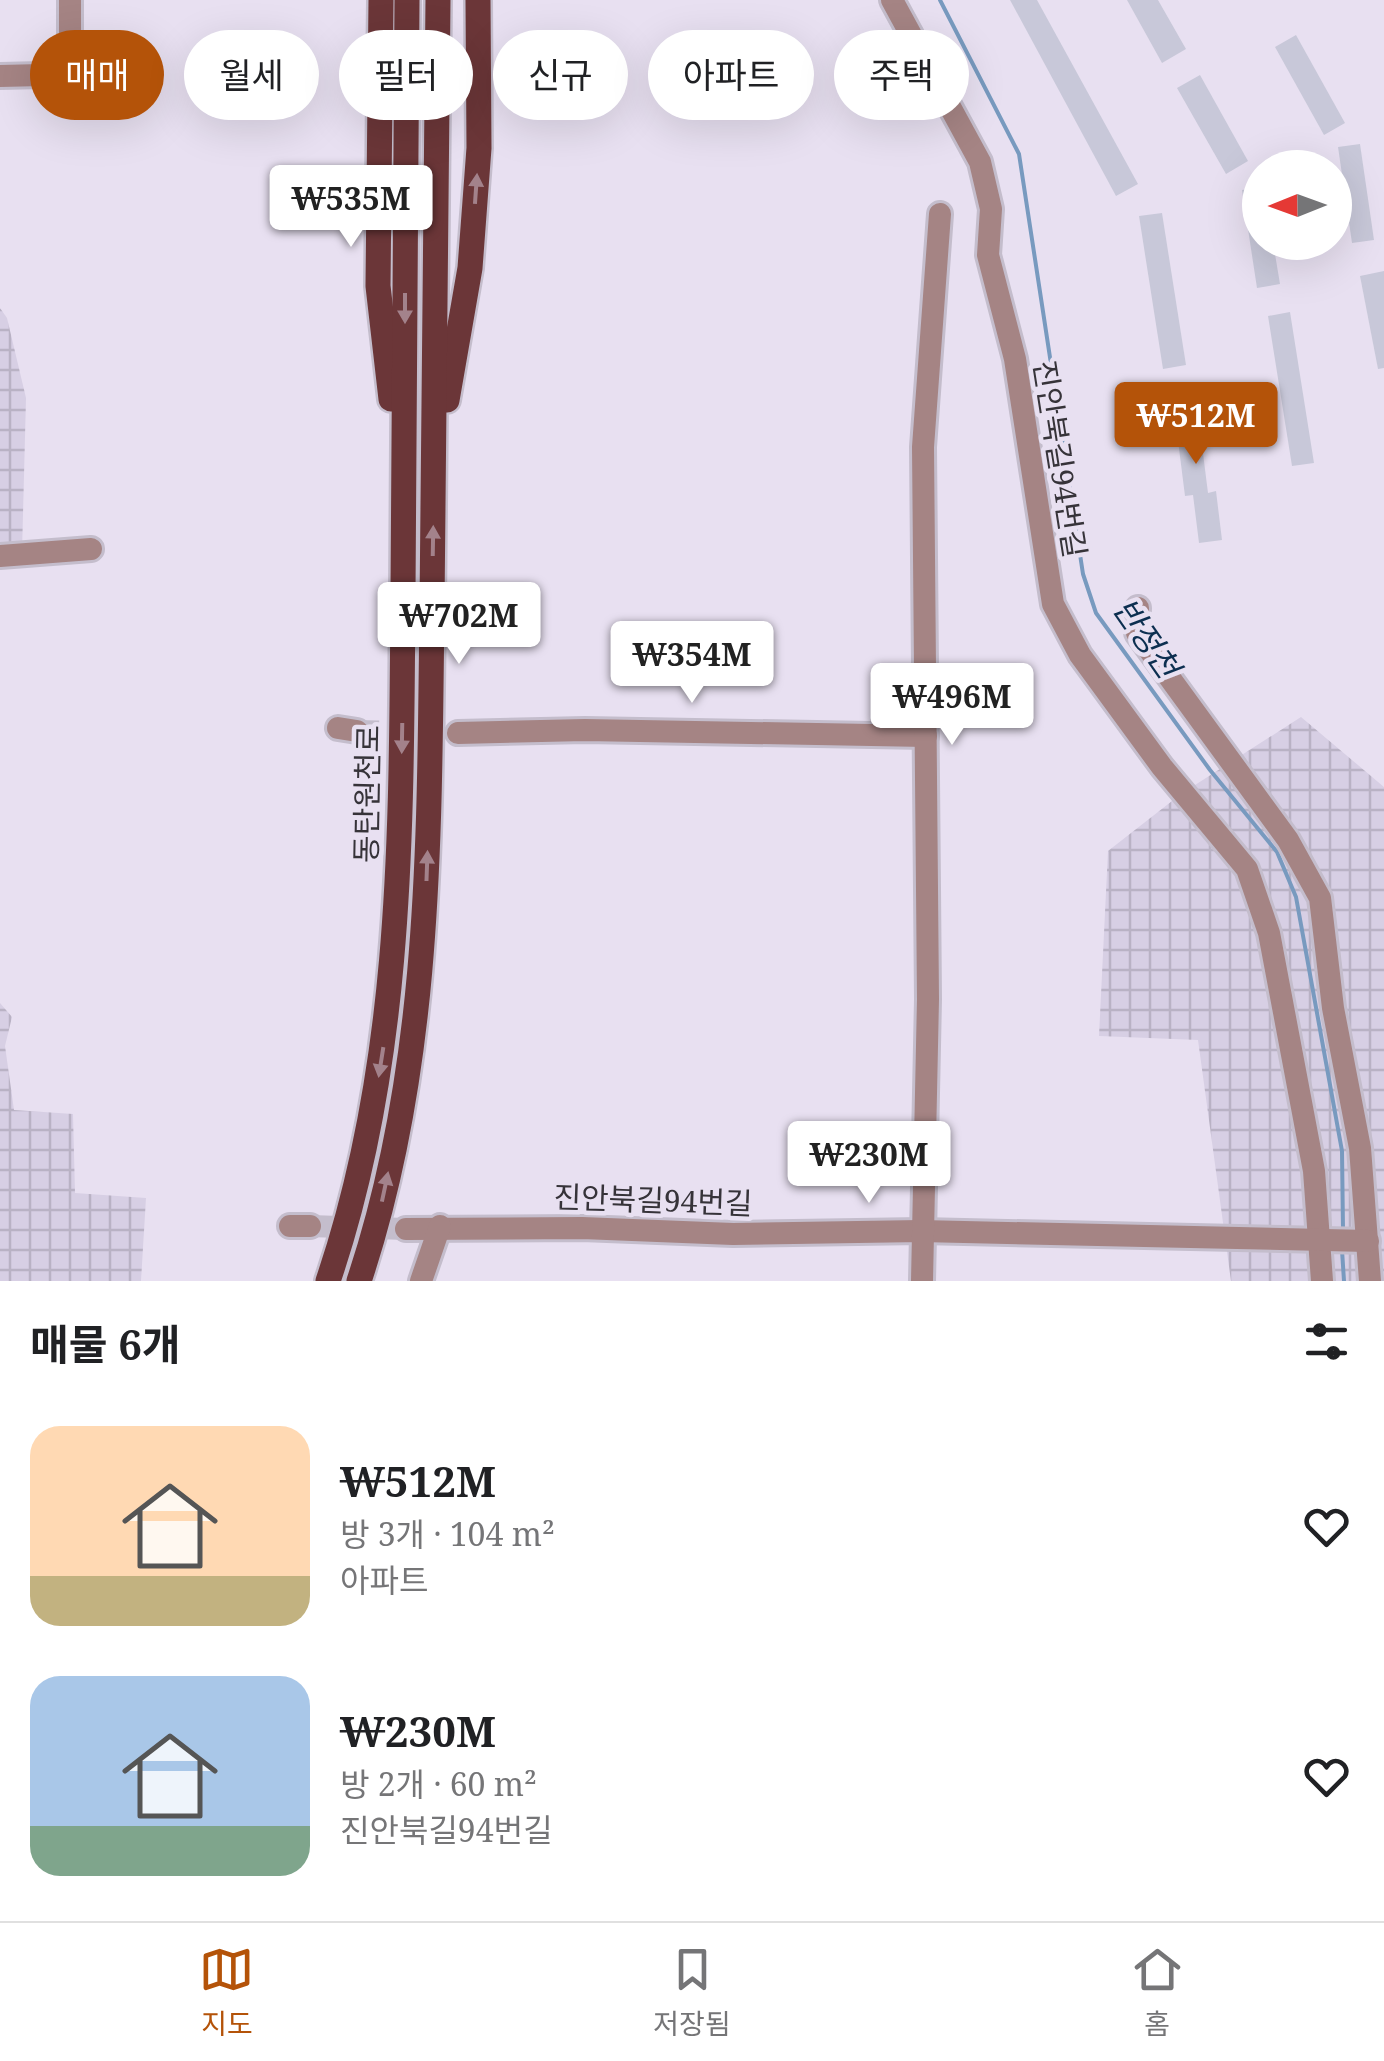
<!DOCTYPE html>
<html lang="ko">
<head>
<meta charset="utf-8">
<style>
	body { margin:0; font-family:"Noto Serif","Noto Sans KR",serif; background:#f2f2f2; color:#202124; height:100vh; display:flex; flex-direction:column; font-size:38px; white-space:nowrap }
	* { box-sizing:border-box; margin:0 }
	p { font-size:32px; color:#757577 }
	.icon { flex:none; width:55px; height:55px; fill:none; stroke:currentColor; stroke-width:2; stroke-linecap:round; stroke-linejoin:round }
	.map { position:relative; height:1281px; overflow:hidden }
	.drawer { display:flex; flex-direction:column; background:#fff; flex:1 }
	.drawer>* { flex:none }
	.guide { position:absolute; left:30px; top:30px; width:1325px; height:90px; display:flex; gap:20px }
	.needle { width:65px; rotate:269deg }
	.buttons { position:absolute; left:1242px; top:150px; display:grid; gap:20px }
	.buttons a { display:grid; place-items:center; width:110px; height:110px; border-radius:50%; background:#fff; box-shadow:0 10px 40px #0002; font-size:50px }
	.price { position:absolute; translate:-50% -85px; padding:0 22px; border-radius:10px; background:#fff; color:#222; font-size:32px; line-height:65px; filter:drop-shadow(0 2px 5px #0008) }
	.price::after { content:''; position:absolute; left:50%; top:60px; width:30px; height:22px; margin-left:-15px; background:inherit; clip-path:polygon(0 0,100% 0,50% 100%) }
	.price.selected { background:#b45309; color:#fff }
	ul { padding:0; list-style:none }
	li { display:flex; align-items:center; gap:30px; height:250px; padding:0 30px }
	li span { display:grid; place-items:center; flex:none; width:280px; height:200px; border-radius:30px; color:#555 }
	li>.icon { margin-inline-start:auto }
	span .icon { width:120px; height:120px; fill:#fffc; stroke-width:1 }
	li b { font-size:42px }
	h2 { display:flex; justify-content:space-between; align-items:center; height:120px; padding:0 30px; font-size:42px }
	.tag { padding:0 35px; border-radius:45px; background:#fff; box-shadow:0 10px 40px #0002; font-size:35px; line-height:90px }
	.tag.selected { background:#b45309; color:#fff }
	.dock { display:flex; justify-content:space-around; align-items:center; height:140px; border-top:2px solid #e0e0e0; background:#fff; font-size:28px; color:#757577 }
	.dock a { display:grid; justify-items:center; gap:5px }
	.dock .selected { color:#b45309 }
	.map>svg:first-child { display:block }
	.industrial { fill:url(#industrial-grid) }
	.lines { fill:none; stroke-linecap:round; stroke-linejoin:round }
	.stream { stroke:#789abf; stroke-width:4 }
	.building { fill:#c8c8d9 }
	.minor-tunnel { stroke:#c4bdcc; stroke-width:22; stroke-dasharray:22 11; stroke-linecap:butt }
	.minor-casing { stroke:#c4bdcc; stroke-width:28 }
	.major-casing { stroke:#c4bdcc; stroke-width:30 }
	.minor { stroke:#a58484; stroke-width:22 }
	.major { stroke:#6b3638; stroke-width:25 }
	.oneway { fill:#a3828b }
	.labels { text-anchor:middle; stroke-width:9; stroke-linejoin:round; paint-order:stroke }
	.street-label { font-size:30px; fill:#363339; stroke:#e8e0f1 }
	.water-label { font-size:32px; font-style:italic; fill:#0c2f50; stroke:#e8e0f1 }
</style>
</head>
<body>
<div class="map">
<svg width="1384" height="1281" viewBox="0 0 1384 1281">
	<defs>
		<pattern id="industrial-grid" width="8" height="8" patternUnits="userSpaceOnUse" patternTransform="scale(2.5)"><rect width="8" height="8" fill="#d7cfe4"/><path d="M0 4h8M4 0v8" fill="none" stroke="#b9b2c4"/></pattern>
	</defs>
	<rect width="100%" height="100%" fill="#e8e0f1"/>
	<g class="industrial">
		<path d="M0,308L7,318L26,398L22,553L0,561Z"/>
		<path d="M1301,717L1384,787V1281H1231L1198,1040L1099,1036L1108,851L1181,794Z"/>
		<path d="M0,1003L12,1017L5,1046L14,1110L73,1114L75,1193L146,1198L141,1281H0Z"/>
	</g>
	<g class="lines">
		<g class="stream">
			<path d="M940,0L1019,154L1083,574L1096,613L1210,770L1277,852L1296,897L1342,1151L1343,1230"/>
			<path d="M1342,1250L1344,1281"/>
		</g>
	</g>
	<g class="building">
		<path d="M1010,0H1037L1138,184L1116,196Z"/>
		<path d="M1127,0H1158L1186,49L1162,63Z"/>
		<path d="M1296,35L1345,123L1324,135L1275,47Z"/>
		<path d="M1200,75L1248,161L1226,174L1177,88Z"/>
		<path d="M1360,144L1374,240L1352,243L1338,147Z"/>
		<path d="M1260,187V242H1273L1280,284L1257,288L1242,190Z"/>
		<path d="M1162,213L1186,365L1163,369L1139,216Z"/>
		<path d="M1384,271V368L1378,369L1360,276Z"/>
		<path d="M1290,312L1314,463L1292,466L1268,316Z"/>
		<path d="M1195,390L1208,493L1216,491L1222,540L1199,543L1193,495L1185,496L1172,393Z"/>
	</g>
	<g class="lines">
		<g class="minor-tunnel">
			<path d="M357,731L458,733"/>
			<path d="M310,1226L406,1229"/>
		</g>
		<defs>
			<g id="minor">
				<path d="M892,0L980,162L991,209L988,255L1015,359L1053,604L1080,655L1162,767L1247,869L1269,933L1314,1171L1322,1281"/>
				<path d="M0,76L42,75L62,63L70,40V0"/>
				<path d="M0,556L91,549"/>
				<path d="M1138,608L1137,633L1288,840L1320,898L1333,1008L1360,1148L1370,1281"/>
				<path d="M338,728L357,731"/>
				<path d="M458,733L585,730L926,736"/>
				<path d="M290,1226H310"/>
				<path d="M406,1229L582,1228L733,1234L921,1231L1368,1241"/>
				<path d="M421,1281L440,1226"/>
				<path d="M922,1281L928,999L923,447L940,214"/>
			</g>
			<g id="major">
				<path d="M381,0L378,286L391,399"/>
				<path d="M447,400L470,268L479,148L478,0"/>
				<path d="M328,1281C404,1058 401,824 403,591C405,394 407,197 407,0"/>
				<path d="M359,1281C432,1063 429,833 432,606C435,404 437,202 438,0"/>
			</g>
		</defs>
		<use href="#minor" class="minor-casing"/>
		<use href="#major" class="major-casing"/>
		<use href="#minor" class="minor"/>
		<use href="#major" class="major"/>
	</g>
	<defs><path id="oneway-solid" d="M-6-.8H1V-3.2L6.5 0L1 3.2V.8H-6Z" transform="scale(2.5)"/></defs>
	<g class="oneway">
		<use href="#oneway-solid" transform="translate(476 189) rotate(-86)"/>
		<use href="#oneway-solid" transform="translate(405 308) rotate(90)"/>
		<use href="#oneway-solid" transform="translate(433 541) rotate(-89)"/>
		<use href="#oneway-solid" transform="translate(402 738) rotate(91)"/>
		<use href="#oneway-solid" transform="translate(427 866) rotate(-88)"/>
		<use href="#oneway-solid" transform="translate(381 1062) rotate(99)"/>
		<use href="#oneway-solid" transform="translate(385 1187) rotate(-78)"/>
	</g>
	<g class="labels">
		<g class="street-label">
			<text transform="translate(1059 459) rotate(81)" y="10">진안북길94번길</text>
			<text transform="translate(368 794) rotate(-89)" y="10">동탄원천로</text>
			<text transform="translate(653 1201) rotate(2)" y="10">진안북길94번길</text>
		</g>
		<g class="water-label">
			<text transform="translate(1146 638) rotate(55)" y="11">반정천</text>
		</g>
	</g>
</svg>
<div class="buttons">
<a><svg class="needle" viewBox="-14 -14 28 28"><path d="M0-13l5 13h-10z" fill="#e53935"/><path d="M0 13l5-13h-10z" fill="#757577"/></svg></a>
</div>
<b class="price" style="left:351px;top:250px">₩535M</b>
<b class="price selected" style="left:1196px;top:467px">₩512M</b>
<b class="price" style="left:459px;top:667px">₩702M</b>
<b class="price" style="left:692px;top:706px">₩354M</b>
<b class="price" style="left:952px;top:748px">₩496M</b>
<b class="price" style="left:869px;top:1206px">₩230M</b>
<div class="guide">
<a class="tag selected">매매</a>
<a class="tag">월세</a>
<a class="tag">필터</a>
<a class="tag">신규</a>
<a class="tag">아파트</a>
<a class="tag">주택</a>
</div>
</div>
<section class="drawer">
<h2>매물 6개<svg class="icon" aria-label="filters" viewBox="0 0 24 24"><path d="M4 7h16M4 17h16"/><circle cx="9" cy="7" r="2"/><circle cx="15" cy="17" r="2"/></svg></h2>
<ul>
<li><span style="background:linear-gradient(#ffd9b3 75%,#c2b280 0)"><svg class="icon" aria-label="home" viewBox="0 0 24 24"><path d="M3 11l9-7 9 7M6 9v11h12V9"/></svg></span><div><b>₩512M</b><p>방 3개 · 104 m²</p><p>아파트</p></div><svg class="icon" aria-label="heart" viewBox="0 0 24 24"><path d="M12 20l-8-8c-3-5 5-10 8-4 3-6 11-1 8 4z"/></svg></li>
<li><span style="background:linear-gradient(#a9c7e8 75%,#7fa58c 0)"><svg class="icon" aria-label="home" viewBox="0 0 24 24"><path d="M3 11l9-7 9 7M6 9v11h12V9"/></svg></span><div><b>₩230M</b><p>방 2개 · 60 m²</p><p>진안북길94번길</p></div><svg class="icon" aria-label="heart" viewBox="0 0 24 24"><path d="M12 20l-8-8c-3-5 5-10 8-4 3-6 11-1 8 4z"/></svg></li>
</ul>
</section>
<nav class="dock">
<a class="selected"><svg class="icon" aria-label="map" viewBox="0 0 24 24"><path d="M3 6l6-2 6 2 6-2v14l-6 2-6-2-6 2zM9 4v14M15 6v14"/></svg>지도</a>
<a><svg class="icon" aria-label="saved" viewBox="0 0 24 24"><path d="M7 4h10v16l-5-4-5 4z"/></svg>저장됨</a>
<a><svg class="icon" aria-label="home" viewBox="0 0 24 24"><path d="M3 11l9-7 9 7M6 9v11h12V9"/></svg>홈</a>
</nav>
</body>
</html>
